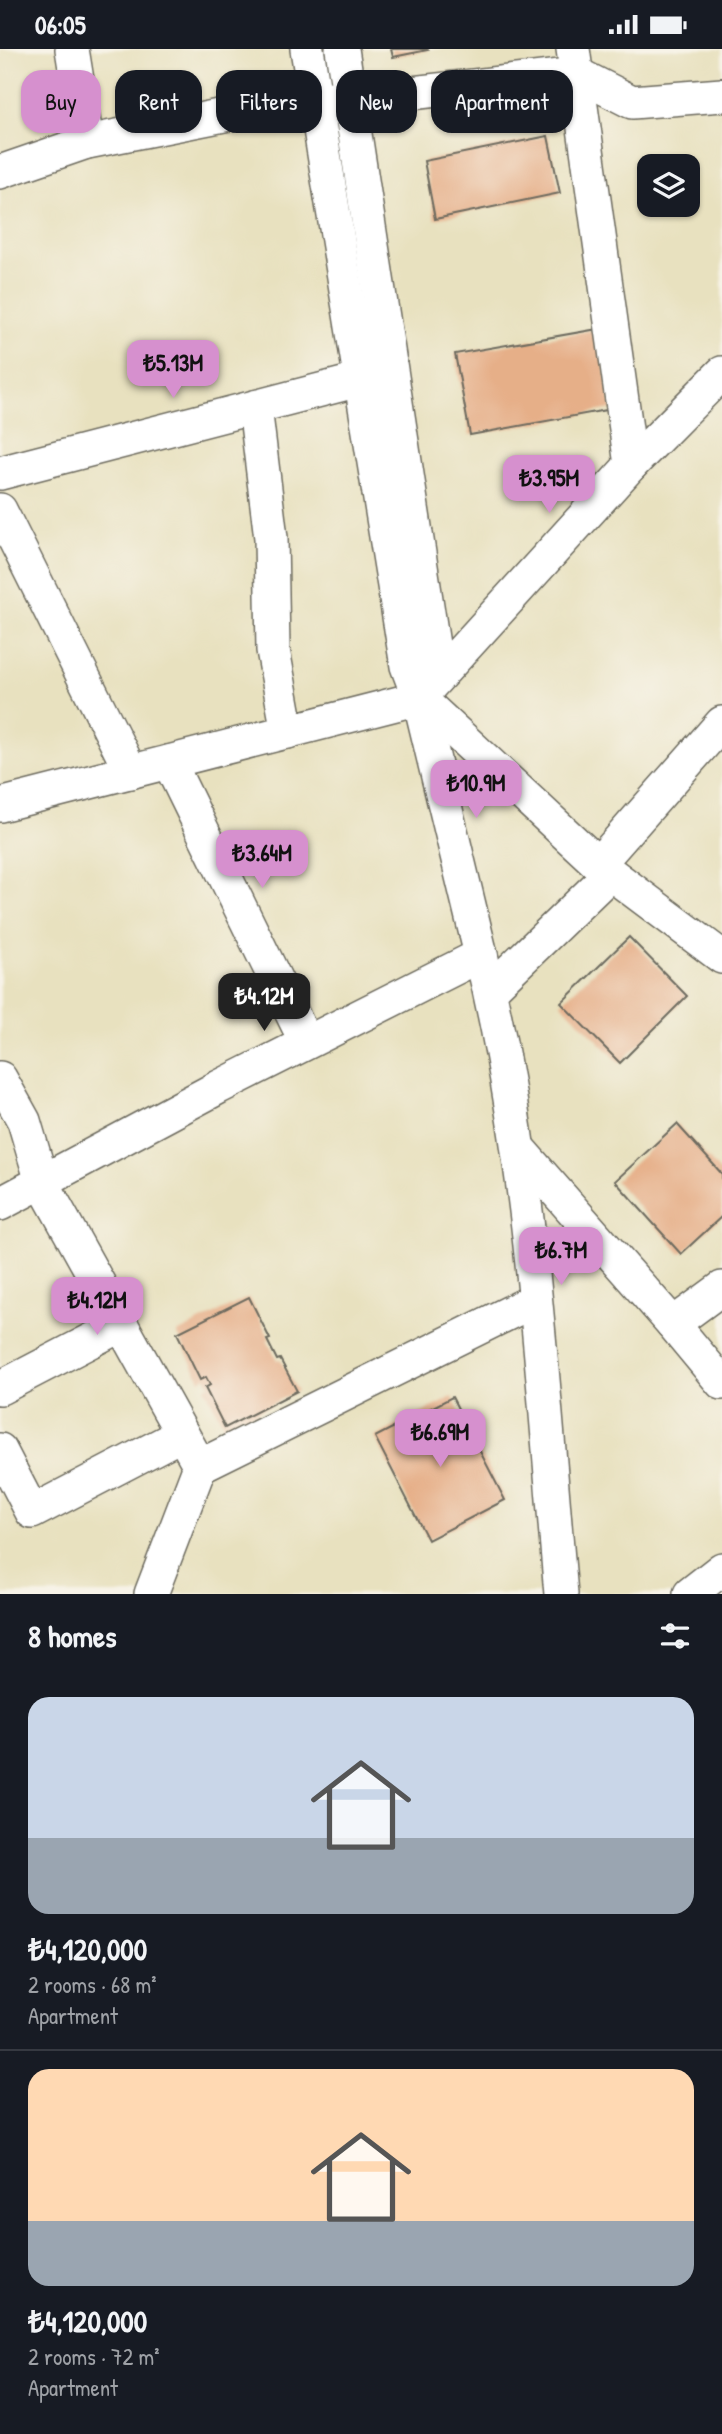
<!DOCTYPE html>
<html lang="en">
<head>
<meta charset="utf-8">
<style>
	body { margin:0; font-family:"Patrick Hand",sans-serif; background:#242831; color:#f1f3f6; height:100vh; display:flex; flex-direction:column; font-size:26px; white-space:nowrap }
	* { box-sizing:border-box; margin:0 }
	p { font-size:23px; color:#9ea1a6 }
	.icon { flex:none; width:38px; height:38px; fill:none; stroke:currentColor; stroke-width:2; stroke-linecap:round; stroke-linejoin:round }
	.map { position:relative; height:1545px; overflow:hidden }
	.drawer { display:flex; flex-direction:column; background:#171b24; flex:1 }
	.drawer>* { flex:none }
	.guide { position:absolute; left:21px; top:21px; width:681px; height:63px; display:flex; gap:14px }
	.buttons { position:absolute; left:637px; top:105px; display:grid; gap:14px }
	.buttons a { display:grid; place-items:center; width:63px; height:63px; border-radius:14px; background:#171b24; box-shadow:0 2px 5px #0004; font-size:35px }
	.price { position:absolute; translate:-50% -60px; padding:0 16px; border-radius:14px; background:#d690ce; color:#111; font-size:23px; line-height:46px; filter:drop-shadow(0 2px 4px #0008) }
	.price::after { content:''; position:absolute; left:50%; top:42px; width:21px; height:16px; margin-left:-10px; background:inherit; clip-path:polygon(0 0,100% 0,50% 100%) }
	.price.current { background:#222; color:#fff }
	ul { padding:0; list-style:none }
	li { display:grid; align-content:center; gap:14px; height:371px; padding:0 28px }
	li+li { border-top:2px solid #363941 }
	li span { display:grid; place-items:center; height:217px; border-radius:21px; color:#555 }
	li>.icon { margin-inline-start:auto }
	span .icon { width:126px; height:126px; fill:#fffc; stroke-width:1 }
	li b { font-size:30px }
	h2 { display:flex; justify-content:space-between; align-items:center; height:84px; padding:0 28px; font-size:30px }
	.pill { padding:0 24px; border-radius:21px; background:#171b24; box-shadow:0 2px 5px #0004; font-size:24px; line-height:63px }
	.pill.current { background:#d690ce; color:#111 }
	.status { display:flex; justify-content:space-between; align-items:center; height:49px; padding:0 35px; background:#171b24; direction:ltr }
	.status svg { height:19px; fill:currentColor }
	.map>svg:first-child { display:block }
	.building { fill:#e6af88 }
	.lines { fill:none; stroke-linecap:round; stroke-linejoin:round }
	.minor-casing { stroke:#6d6b5f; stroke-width:36 }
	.minor { stroke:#fff; stroke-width:33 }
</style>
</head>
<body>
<div class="status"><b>06:05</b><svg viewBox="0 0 49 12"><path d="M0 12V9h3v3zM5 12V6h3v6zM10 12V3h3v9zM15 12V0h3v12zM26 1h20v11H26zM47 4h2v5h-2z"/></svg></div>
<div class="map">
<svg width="722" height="1545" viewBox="0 0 722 1545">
	<rect width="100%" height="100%" fill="#f7f3e8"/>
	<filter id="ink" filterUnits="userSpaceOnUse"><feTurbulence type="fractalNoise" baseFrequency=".0143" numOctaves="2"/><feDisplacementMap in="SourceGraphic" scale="14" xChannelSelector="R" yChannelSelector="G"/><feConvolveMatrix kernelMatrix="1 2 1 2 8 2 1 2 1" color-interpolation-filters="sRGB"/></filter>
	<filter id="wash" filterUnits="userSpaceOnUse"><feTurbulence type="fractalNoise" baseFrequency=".00686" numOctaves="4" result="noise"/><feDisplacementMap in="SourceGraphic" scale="28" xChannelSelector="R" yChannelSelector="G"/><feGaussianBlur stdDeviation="1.57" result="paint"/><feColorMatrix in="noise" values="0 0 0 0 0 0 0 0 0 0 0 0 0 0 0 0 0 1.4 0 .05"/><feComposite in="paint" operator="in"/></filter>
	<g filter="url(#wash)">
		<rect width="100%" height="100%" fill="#e8e1bf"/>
		<g id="blocks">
			<g class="building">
				<path d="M391,0H427L428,1L393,8Z"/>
				<path d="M548,87L560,144L435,170L424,112Z"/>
				<path d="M598,280L612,360L470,386L455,305Z"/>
				<path d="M629,888L687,947L620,1014L561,954Z"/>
				<path d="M677,1075L722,1125V1167L681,1205L615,1132Z"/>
				<path d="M249,1248L270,1290L267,1291L277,1311L280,1310L297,1342L225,1379L205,1339L210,1336L206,1328L200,1331L177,1284Z"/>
				<path d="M452,1348L505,1451L428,1491L375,1388Z"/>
			</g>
		</g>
	</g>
	<g filter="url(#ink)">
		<use href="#blocks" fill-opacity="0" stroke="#6d6b5f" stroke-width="2"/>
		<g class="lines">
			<defs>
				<g id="minor">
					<path d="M72,0L87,93"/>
					<path d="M307,0L407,617L419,649L481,906"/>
					<path d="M342,0L435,609L422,641"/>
					<path d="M573,0L631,416"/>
					<path d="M0,123L87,93L315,48L350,51L577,25L632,53L722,46"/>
					<path d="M255,358L271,489L273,601L288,683"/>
					<path d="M0,424L359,331"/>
					<path d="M0,461L131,723"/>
					<path d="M419,649L598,815L722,908"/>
					<path d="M169,713L306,993"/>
					<path d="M0,756L419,649L631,416L722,324"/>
					<path d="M598,815L722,674"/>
					<path d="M490,941L610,825"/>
					<path d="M0,1029L24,1072L42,1133L200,1417"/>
					<path d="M518,1099L673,1275L722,1334"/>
					<path d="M0,1155L219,1038L481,906C532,1114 542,1332 561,1545"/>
					<path d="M673,1275L722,1239"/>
					<path d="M0,1339L121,1276"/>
					<path d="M0,1401L32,1463L182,1385"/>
					<path d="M151,1545L200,1417L535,1251"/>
					<path d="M690,1545L722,1520"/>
				</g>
			</defs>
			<use href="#minor" class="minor-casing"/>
			<use href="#minor" class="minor"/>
		</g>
	</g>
</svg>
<div class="buttons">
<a><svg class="icon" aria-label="layers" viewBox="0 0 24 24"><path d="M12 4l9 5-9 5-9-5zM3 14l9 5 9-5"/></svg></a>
</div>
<b class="price" style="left:173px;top:351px">₺5.13M</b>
<b class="price" style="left:549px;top:466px">₺3.95M</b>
<b class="price" style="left:476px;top:771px">₺10.9M</b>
<b class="price" style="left:262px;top:841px">₺3.64M</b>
<b class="price current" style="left:264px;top:984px">₺4.12M</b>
<b class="price" style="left:561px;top:1238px">₺6.7M</b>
<b class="price" style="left:97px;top:1288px">₺4.12M</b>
<b class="price" style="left:440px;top:1420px">₺6.69M</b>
<div class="guide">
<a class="pill current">Buy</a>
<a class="pill">Rent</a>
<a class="pill">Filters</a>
<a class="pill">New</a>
<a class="pill">Apartment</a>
</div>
</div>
<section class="drawer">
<h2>8 homes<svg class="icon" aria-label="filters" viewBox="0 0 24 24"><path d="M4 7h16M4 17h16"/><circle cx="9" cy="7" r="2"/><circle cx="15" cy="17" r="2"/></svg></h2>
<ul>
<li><span style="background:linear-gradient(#c9d6e8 65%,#9aa5b1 0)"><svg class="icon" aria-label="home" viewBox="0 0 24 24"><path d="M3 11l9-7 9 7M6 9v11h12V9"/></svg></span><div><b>₺4,120,000</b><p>2 rooms · 68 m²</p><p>Apartment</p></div></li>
<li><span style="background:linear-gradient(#ffd9b3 70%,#9aa5b1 0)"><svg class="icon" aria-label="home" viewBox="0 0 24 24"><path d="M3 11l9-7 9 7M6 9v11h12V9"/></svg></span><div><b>₺4,120,000</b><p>2 rooms · 72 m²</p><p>Apartment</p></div></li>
</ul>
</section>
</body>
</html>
